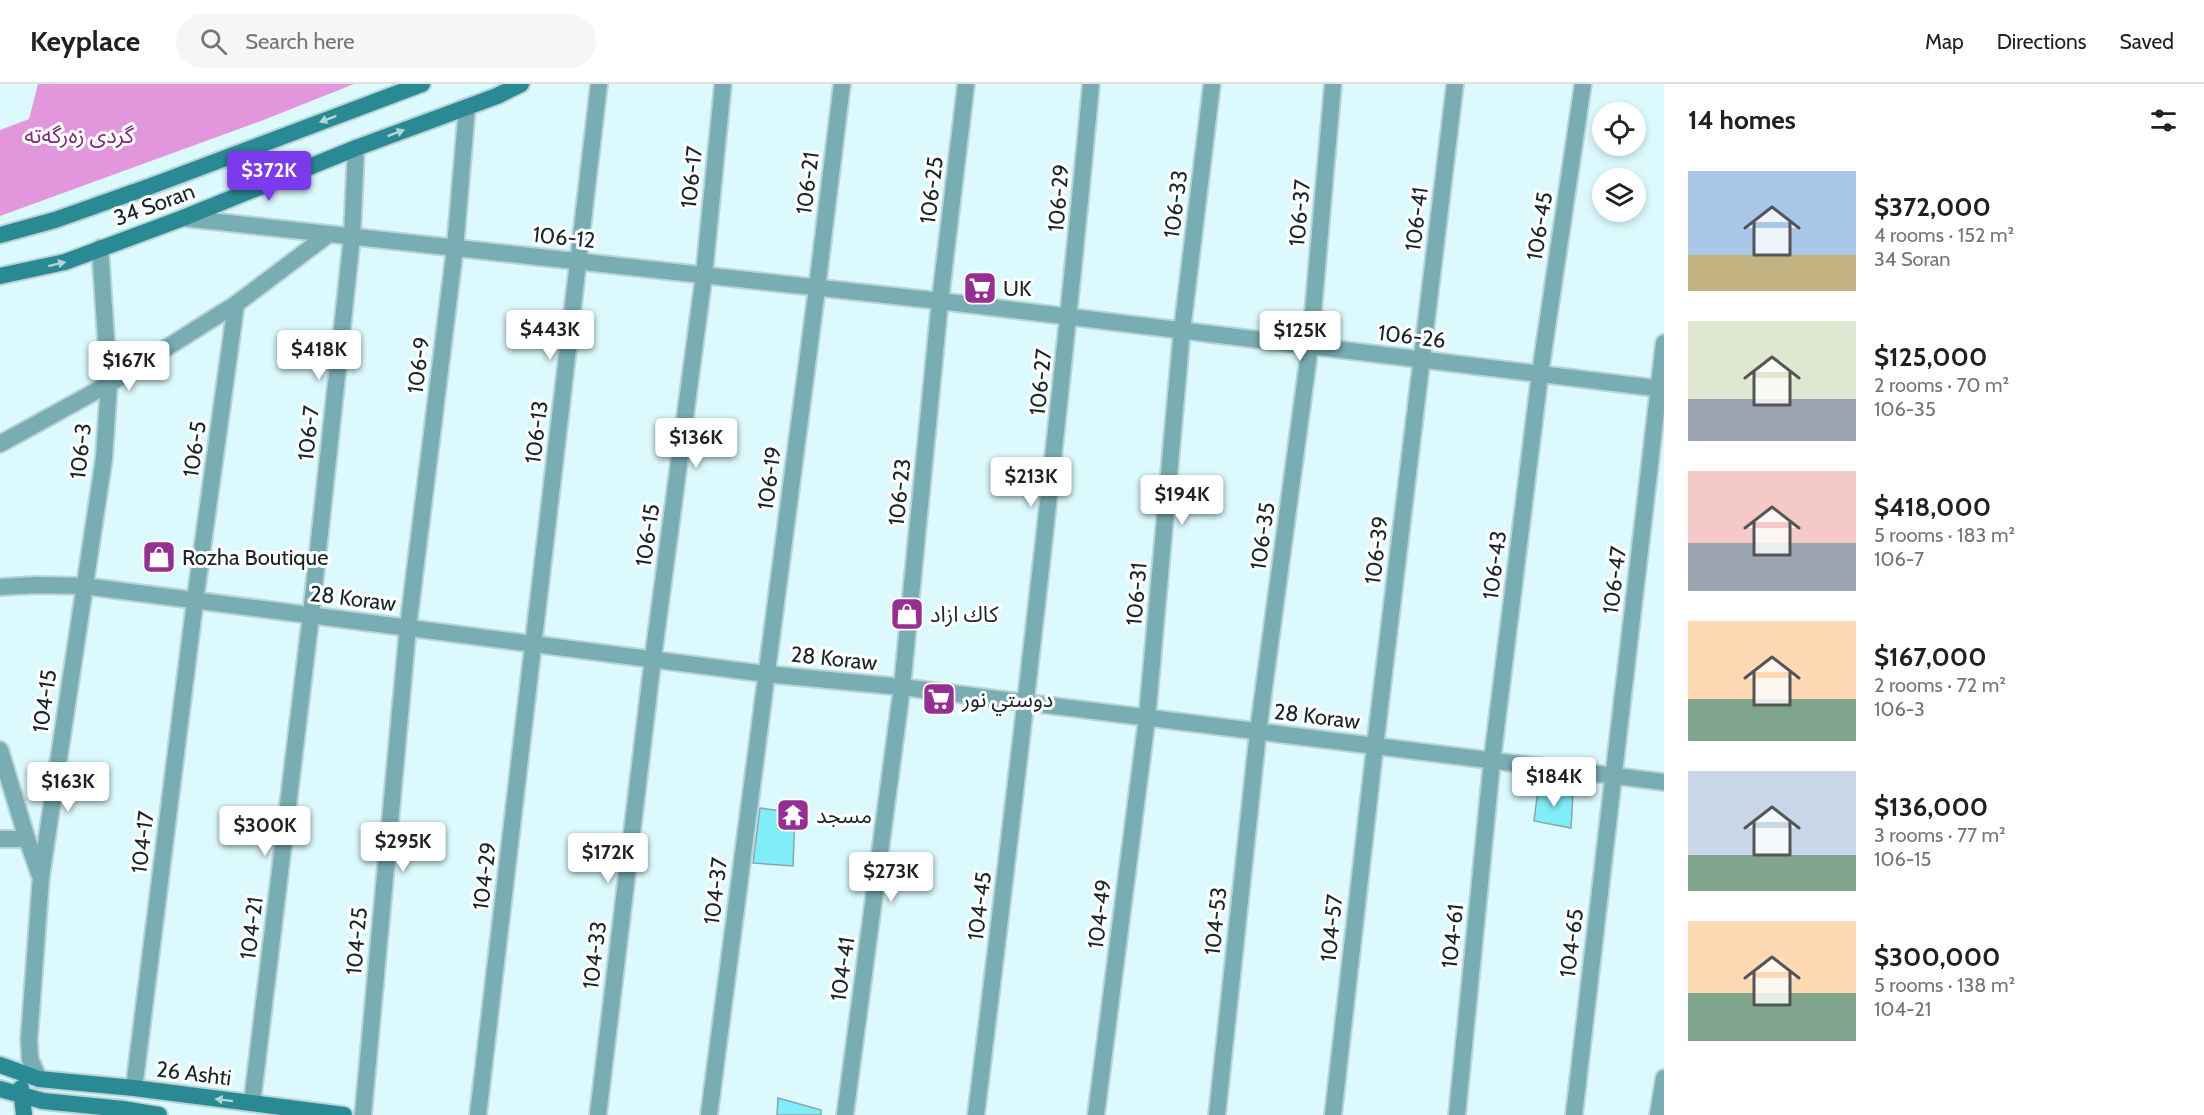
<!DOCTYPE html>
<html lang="en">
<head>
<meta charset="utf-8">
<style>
	body { margin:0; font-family:Cabin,"Noto Sans Arabic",sans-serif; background:#f6f6f6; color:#202124; height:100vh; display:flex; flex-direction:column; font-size:22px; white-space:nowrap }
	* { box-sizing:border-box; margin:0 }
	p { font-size:20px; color:#757577 }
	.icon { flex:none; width:33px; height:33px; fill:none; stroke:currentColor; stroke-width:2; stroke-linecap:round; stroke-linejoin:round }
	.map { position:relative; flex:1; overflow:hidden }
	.sheet { display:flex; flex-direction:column; background:#fff; width:540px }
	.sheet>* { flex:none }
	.buttons { position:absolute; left:1592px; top:18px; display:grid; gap:12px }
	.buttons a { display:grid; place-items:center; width:54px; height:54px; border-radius:50%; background:#fff; box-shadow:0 3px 9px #0003; font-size:30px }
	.price { position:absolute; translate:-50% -51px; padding:0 14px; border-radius:6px; background:#fff; color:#222; font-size:20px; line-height:39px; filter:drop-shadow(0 2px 3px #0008) }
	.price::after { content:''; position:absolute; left:50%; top:36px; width:18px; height:14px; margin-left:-9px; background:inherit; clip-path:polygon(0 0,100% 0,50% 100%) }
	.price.active { background:#7c3aed; color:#fff }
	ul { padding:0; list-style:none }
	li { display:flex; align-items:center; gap:18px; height:150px; padding:0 24px }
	li span { display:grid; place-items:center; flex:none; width:168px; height:120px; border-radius:0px; color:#555 }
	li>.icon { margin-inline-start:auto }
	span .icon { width:72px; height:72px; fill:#fffc; stroke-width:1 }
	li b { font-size:26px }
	h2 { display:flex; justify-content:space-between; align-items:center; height:72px; padding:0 24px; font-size:26px }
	header { display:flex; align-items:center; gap:36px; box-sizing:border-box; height:84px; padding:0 30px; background:#fff; border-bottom:2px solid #e0e0e0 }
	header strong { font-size:28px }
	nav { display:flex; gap:33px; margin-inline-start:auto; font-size:21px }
	.search { width:420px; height:54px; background:#f6f6f6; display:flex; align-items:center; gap:15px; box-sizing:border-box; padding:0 21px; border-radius:33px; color:#757577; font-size:22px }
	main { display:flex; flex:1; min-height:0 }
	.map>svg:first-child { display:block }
	.forest { fill:#e296db }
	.building { fill:#7feef9; stroke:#84a8ab; stroke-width:1.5 }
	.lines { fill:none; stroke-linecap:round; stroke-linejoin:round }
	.minor-casing { stroke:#b9d4d6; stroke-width:20 }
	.tertiary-casing { stroke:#b9d4d6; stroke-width:20 }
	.secondary-casing { stroke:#b9d4d6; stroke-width:20 }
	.minor { stroke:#77adb3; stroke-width:16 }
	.tertiary { stroke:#77adb3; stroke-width:16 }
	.secondary { stroke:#2a8a93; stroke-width:16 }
	.oneway { fill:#b4d6d9 }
	.labels { text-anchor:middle; stroke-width:6; stroke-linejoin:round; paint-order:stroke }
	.park-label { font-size:22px; fill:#82297d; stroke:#fff }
	.street-label { font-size:22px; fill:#182627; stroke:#fff }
	.poi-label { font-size:22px; fill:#182627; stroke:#fff; text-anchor:start }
</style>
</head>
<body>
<header>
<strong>Keyplace</strong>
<div class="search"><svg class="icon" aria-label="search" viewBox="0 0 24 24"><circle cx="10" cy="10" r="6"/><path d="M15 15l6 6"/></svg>Search here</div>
<nav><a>Map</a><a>Directions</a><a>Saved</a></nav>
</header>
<main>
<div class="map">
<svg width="1664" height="1031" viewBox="0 0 1664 1031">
	<rect width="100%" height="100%" fill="#dcfafd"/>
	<path class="forest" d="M38,0H354L261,37L0,132V46L29,35Z"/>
	<g class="building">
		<path d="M1538,706L1573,710L1571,744L1534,737Z"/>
		<path d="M760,724L795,729L793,782L753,779Z"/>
		<path d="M778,1014L821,1026V1031H777Z"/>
	</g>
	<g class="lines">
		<defs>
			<g id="minor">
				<path d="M183,134L940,217L1664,305"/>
				<path d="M0,360L109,300L236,220L329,150"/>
				<path d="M0,666L27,755L39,789"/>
				<path d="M0,755H27"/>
				<path d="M39,995L30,975L29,955L41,793L104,374L109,300L100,164"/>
				<path d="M134,1004L195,517L236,220"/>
				<path d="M252,1019L311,531L352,153L356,64"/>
				<path d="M363,1031L408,543L455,164L467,23"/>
				<path d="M478,1031L599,0"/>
				<path d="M598,1031L653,574L704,191L723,0"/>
				<path d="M709,1031L817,204L842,0"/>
				<path d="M845,1031L902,603L940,217L966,0"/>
				<path d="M976,1031C1018,688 1059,344 1091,0"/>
				<path d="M1096,1031L1147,634L1182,246L1212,0"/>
				<path d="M1217,1031L1258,648L1310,262L1333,0"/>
				<path d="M1333,1031L1375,662L1455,0"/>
				<path d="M1457,1031L1492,677L1540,290L1583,0"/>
				<path d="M1574,1031L1664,259"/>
				<path d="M1658,1031L1664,994"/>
			</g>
			<path id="tertiary" d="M0,503L36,501L84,502L766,590L902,603L1664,698"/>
			<g id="secondary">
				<path d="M0,151L55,136L151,102L422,0"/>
				<path d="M0,192L65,178L183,134L356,64L497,12L521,0"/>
				<path d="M0,981L39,995L134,1004L344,1031"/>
				<path d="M21,1004L24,1031"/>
				<path d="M0,1005L43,1017L123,1025L159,1031"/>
			</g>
		</defs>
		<use href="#minor" class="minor-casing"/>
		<use href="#tertiary" class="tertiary-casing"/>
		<use href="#secondary" class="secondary-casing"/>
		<use href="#minor" class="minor"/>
		<use href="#tertiary" class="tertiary"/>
		<use href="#secondary" class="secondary"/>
	</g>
	<defs><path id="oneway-solid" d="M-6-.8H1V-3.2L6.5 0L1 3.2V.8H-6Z" transform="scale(1.5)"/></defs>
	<g class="oneway">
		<use href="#oneway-solid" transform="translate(328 35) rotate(159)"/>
		<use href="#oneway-solid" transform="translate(396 49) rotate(-21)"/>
		<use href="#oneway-solid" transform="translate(57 180) rotate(-14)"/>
		<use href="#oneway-solid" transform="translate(224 1016) rotate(-173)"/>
	</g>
	<defs>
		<symbol id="supermarket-square" viewBox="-11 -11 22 22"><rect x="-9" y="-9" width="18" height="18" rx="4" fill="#972f92" stroke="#fff"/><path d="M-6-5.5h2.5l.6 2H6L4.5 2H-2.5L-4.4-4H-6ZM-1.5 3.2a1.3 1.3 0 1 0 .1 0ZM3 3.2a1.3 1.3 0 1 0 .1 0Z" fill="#fff"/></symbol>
		<symbol id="shop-square" viewBox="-11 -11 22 22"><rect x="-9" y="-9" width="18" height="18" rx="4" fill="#972f92" stroke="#fff"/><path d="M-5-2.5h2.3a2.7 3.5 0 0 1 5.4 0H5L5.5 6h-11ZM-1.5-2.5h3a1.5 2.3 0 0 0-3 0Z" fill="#fff"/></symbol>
		<symbol id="temple-square" viewBox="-11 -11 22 22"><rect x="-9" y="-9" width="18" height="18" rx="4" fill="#972f92" stroke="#fff"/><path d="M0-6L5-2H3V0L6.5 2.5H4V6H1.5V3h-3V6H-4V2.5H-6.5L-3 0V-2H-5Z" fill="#fff"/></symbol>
	</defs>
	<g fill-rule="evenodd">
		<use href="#supermarket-square" x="961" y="185" width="38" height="38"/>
		<use href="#shop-square" x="140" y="454" width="38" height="38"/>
		<use href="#shop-square" x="888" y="511" width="38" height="38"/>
		<use href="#supermarket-square" x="920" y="596" width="38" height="38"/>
		<use href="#temple-square" x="774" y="712" width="38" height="38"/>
	</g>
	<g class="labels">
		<g class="park-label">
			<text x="79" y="59">گردی زەرگەتە</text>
		</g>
		<g class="street-label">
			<text transform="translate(691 93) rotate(-84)" y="8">106-17</text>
			<text transform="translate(807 99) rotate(-83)" y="8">106-21</text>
			<text transform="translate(931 106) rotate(-83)" y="8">106-25</text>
			<text transform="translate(1058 114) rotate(-85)" y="8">106-29</text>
			<text transform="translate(154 120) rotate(-20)" y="8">34 Soran</text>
			<text transform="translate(1175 120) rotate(-83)" y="8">106-33</text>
			<text transform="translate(1299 129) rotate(-85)" y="8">106-37</text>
			<text transform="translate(1416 135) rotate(-83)" y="8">106-41</text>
			<text transform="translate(1539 142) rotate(-81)" y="8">106-45</text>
			<text transform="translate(564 153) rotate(6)" y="8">106-12</text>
			<text transform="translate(1412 252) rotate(7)" y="8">106-26</text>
			<text transform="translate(418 281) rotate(-83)" y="8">106-9</text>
			<text transform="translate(1040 298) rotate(-84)" y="8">106-27</text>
			<text transform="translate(536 348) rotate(-83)" y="8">106-13</text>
			<text transform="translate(308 349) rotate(-84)" y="8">106-7</text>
			<text transform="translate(194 365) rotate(-82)" y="8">106-5</text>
			<text transform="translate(80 367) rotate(-84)" y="8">106-3</text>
			<text transform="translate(769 394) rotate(-82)" y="8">106-19</text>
			<text transform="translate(899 408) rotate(-84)" y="8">106-23</text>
			<text transform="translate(647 451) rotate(-82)" y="8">106-15</text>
			<text transform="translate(1262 452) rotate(-82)" y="8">106-35</text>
			<text transform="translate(1376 466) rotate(-83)" y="8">106-39</text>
			<text transform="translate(1494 481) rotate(-83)" y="8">106-43</text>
			<text transform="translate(1614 496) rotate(-83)" y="8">106-47</text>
			<text transform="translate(1136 510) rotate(-85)" y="8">106-31</text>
			<text transform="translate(353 514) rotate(7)" y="8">28 Koraw</text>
			<text transform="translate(834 574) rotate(6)" y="8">28 Koraw</text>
			<text transform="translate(44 617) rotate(-82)" y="8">104-15</text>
			<text transform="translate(1317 632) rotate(7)" y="8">28 Koraw</text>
			<text transform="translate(142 758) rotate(-83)" y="8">104-17</text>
			<text transform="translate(484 792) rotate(-83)" y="8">104-29</text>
			<text transform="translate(715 807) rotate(-83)" y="8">104-37</text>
			<text transform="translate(979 822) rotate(-83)" y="8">104-45</text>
			<text transform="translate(1099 830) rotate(-83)" y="8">104-49</text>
			<text transform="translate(1215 837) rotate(-84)" y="8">104-53</text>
			<text transform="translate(251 844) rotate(-83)" y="8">104-21</text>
			<text transform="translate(1331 844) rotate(-84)" y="8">104-57</text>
			<text transform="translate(1452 852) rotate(-84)" y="8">104-61</text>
			<text transform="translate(356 857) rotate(-85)" y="8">104-25</text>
			<text transform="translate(1571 859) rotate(-83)" y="8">104-65</text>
			<text transform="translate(594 871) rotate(-83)" y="8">104-33</text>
			<text transform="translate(842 885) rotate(-82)" y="8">104-41</text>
			<text transform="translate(194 989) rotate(7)" y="8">26 Ashti</text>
		</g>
		<g class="poi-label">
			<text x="1003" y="212">UK</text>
			<text x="182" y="481">Rozha Boutique</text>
			<text x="930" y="538">كاك ازاد</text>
			<text x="962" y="623">دوستي نور</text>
			<text x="816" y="739">مسجد</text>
		</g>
	</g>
</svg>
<div class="buttons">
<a><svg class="icon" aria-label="locate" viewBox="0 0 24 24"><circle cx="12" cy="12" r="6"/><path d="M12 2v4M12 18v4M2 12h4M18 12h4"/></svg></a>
<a><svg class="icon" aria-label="layers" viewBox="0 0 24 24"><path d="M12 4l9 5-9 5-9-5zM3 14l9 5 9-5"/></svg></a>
</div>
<b class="price active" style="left:269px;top:118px">$372K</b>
<b class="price" style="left:550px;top:277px">$443K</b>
<b class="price" style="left:1300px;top:278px">$125K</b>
<b class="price" style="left:319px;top:297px">$418K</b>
<b class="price" style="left:129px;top:308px">$167K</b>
<b class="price" style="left:696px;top:385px">$136K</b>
<b class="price" style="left:1031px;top:424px">$213K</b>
<b class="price" style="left:1182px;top:442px">$194K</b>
<b class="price" style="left:1554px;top:724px">$184K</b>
<b class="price" style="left:68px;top:729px">$163K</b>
<b class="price" style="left:265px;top:773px">$300K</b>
<b class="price" style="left:403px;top:789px">$295K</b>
<b class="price" style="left:608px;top:800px">$172K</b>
<b class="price" style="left:891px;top:819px">$273K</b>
</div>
<section class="sheet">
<h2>14 homes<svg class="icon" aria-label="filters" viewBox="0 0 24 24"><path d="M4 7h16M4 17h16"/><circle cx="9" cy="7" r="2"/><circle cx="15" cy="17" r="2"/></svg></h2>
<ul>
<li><span style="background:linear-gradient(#a9c7e8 70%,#c2b280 0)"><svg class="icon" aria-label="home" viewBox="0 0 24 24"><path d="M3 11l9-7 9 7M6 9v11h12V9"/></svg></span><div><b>$372,000</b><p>4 rooms · 152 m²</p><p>34 Soran</p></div></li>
<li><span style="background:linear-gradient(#dfe7d0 65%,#9aa5b1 0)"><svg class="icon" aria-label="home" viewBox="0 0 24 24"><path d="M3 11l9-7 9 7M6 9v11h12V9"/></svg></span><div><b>$125,000</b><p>2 rooms · 70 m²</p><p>106-35</p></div></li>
<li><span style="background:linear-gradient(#f6c9c9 60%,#9aa5b1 0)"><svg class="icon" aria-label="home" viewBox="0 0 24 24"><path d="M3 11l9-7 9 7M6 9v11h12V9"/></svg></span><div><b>$418,000</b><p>5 rooms · 183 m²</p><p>106-7</p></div></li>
<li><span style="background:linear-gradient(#ffd9b3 65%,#7fa58c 0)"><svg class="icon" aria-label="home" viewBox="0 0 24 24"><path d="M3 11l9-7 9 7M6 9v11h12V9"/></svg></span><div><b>$167,000</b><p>2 rooms · 72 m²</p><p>106-3</p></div></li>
<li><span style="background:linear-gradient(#c9d6e8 70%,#7fa58c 0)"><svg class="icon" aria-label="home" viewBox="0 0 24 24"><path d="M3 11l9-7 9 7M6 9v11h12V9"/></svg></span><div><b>$136,000</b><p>3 rooms · 77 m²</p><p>106-15</p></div></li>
<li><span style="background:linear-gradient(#ffd9b3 60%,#7fa58c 0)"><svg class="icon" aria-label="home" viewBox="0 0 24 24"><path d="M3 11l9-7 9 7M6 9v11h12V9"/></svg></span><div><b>$300,000</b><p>5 rooms · 138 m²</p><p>104-21</p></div></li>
</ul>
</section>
</main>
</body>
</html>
